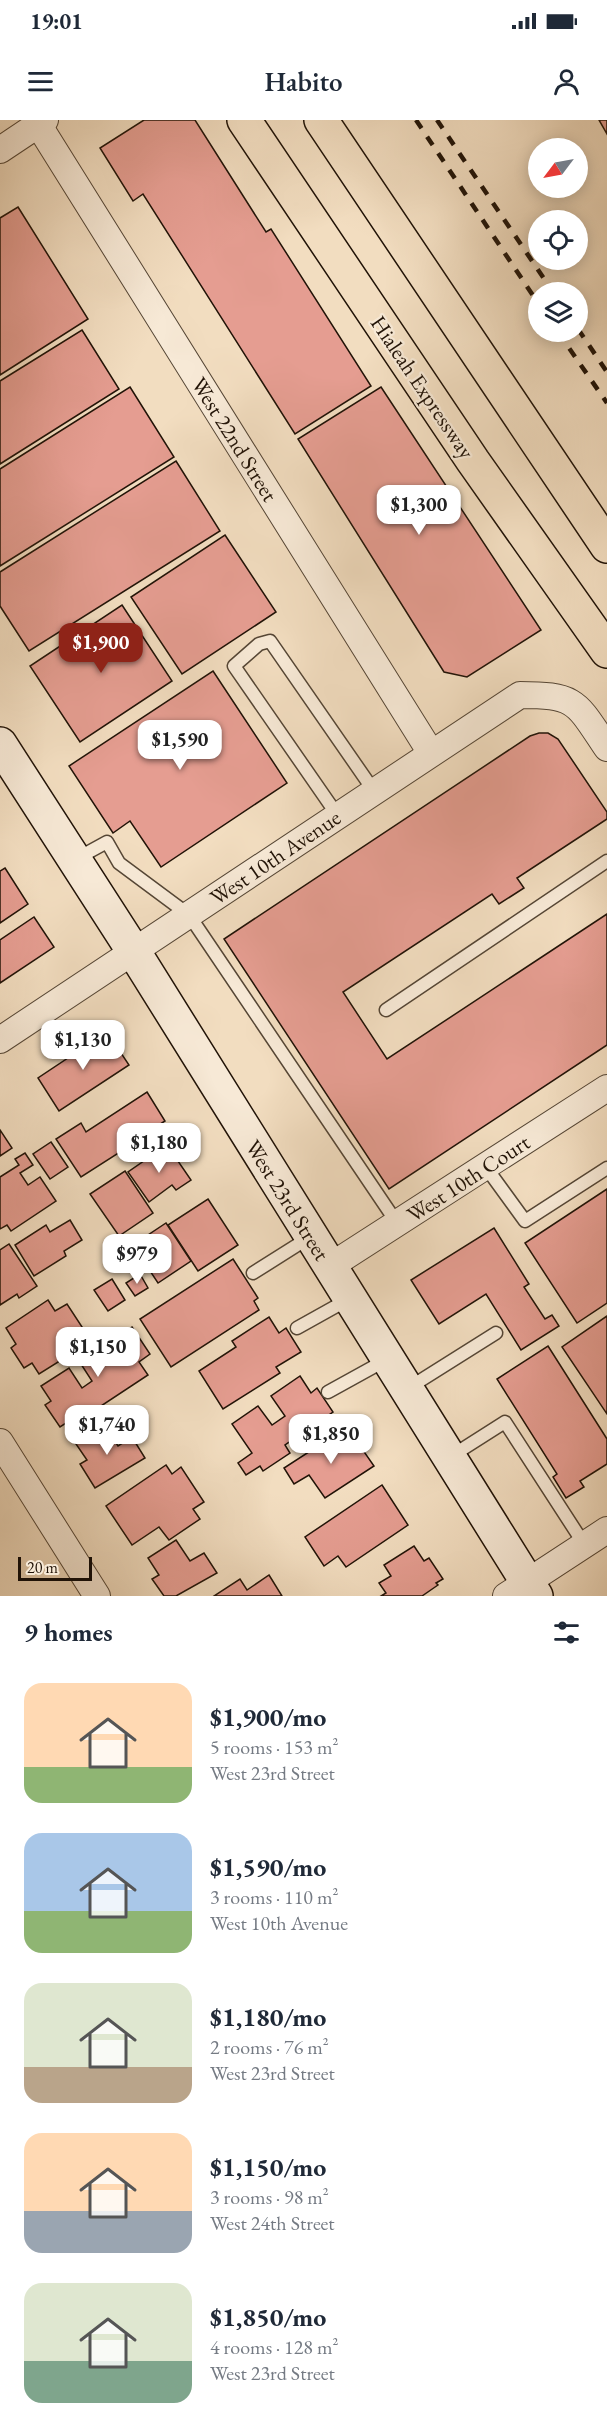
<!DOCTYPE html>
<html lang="en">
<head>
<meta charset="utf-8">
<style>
	body { margin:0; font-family:"EB Garamond",serif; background:#f2f2f3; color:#1f2937; height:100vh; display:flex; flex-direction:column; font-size:22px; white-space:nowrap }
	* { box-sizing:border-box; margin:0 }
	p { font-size:20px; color:#747a83 }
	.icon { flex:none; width:33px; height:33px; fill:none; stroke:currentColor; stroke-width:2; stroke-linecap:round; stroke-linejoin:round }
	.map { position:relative; height:1476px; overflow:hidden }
	.side { display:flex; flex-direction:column; background:#fff; flex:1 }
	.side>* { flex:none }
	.needle { width:39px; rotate:238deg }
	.fabs { position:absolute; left:528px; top:18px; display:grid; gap:12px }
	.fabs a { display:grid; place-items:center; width:60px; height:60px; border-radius:50%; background:#fff; box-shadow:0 3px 15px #0003; font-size:30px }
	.scale { position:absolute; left:18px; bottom:15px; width:74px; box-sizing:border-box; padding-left:6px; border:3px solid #211307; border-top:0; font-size:16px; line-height:21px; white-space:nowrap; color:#211307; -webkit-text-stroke:4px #f7e9d6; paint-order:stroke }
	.price { position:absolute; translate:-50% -51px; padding:0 14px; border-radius:12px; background:#fff; color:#222; font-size:20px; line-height:39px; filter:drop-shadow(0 2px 3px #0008) }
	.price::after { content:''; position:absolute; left:50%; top:36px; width:18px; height:14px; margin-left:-9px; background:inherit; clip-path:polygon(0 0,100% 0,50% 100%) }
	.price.selected { background:#8f2418; color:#fff }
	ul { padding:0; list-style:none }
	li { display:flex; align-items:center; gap:18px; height:150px; padding:0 24px }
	li span { display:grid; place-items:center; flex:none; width:168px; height:120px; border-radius:18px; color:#555 }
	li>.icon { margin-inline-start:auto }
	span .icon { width:72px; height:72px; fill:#fffc; stroke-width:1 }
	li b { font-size:26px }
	h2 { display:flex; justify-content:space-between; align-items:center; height:72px; padding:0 24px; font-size:26px }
	.status { display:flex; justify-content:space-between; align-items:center; height:42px; padding:0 30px; background:#fff; direction:ltr }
	.status svg { height:16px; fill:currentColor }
	header { display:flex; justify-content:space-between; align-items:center; height:78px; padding:0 24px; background:#fff; font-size:27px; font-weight:600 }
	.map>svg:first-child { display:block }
	.building { fill:#e59d91; stroke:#211307; stroke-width:1.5 }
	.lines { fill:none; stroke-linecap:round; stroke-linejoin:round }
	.lane-casing { stroke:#554635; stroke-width:15 }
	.street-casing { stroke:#554635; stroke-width:28 }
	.secondary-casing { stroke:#211307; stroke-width:36 }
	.primary-casing { stroke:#211307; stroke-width:36 }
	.lane { stroke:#f7e9d6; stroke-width:12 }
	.street { stroke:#f7e9d6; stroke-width:26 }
	.secondary { stroke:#f7e9d6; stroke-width:33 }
	.primary { stroke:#f2ddc0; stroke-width:33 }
	.rail { stroke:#211307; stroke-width:4.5; stroke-dasharray:10 10; stroke-linecap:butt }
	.labels { text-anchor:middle; stroke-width:4.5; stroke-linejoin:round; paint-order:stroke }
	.street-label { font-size:22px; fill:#211307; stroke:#f7e9d6 }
</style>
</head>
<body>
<div class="status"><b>19:01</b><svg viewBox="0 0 49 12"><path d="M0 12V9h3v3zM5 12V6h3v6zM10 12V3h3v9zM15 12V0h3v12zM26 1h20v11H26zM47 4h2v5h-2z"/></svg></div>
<header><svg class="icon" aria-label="menu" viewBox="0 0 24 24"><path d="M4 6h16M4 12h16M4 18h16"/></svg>Habito<svg class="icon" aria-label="person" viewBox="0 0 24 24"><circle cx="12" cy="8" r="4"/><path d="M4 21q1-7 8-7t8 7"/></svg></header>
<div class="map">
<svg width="607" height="1476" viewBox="0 0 607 1476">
	<rect width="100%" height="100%" fill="#f2ddc0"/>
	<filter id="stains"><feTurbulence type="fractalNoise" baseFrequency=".00333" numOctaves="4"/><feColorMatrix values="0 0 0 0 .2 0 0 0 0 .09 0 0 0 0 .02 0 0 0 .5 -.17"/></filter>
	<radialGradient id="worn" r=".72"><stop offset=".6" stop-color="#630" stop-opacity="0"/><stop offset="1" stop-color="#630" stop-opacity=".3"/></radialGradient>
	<g class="building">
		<path d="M144,0H195L266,112L271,109L371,266L295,314L143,74L133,81L100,28Z"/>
		<path d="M599,0H607V14Z"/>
		<path d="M18,87L88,199L0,255V98Z"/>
		<path d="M82,210L119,269L0,344V261Z"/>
		<path d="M130,267L174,337L0,446V349Z"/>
		<path d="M381,267L541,510L467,557L444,552L298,319Z"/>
		<path d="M176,341L220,411L29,531L0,486V452Z"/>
		<path d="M225,415L276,492L182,554L131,477Z"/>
		<path d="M122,485L172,561L80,622L30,546Z"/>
		<path d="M213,551L287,663L161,747L130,701L113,713L69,646Z"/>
		<path d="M539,613H548L558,619L607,692V699L517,758L524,768L499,784L492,774L343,872L387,939L607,794V925L389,1069L224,819L530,616Z"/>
		<path d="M5,748L28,784L0,803V751Z"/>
		<path d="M34,797L54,827L0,863V820Z"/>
		<path d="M107,912L129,945L59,991L38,958Z"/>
		<path d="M147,972L165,1001L148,1012L151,1017L125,1034L123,1030L81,1057L56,1019L81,1003L86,1012Z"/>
		<path d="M0,1010L12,1028L0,1036Z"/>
		<path d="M51,1022L68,1047L50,1059L33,1034Z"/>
		<path d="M167,1025L191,1060L176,1070L172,1065L149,1082L128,1052Z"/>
		<path d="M25,1033L33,1045L20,1053L28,1065L40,1057L56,1081L11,1111L7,1105L0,1109V1057L19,1045L15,1039Z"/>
		<path d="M125,1051L153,1093L119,1116L90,1074Z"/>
		<path d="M607,1069V1183L577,1203L525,1123Z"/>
		<path d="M208,1079L238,1125L198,1151L168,1105Z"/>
		<path d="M70,1100L82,1120L64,1131L66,1136L34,1156L15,1125L46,1105L50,1112Z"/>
		<path d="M166,1103L191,1141L158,1163L133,1125Z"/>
		<path d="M494,1108L529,1164L524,1167L545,1199L552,1195L559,1206L521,1230L486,1174L439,1204L411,1160Z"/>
		<path d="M9,1124L37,1166L19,1178L17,1174L0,1185V1130Z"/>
		<path d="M233,1139L258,1178L254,1181L259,1190L171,1247L140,1199Z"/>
		<path d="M140,1154L148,1168L135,1176L126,1163Z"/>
		<path d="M112,1159L125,1180L108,1191L94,1170Z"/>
		<path d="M48,1180L55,1191L67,1184L86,1213L74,1220L79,1229L39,1254L32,1243L24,1248L11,1228L16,1224L6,1208Z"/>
		<path d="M607,1196V1294L562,1227Z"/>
		<path d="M269,1197L279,1213L286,1208L301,1232L276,1247L280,1253L223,1289L199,1251L236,1227L232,1221Z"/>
		<path d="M132,1207L150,1234L139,1242L148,1255L92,1292L89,1288L60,1307L45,1285L51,1281L41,1266L69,1248L82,1268L92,1261L79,1241Z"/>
		<path d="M548,1226L607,1319V1344L580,1361L584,1367L566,1378L553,1357L557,1354L497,1259Z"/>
		<path d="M300,1256L311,1273L317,1268L333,1292L285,1325L290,1333L263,1351L260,1346L246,1355L238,1343L252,1333L232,1304L258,1286L272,1305L285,1296L271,1276Z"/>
		<path d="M104,1305L118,1326L132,1317L145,1338L95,1368L80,1344L87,1340L76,1324Z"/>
		<path d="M341,1311L352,1327L358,1323L374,1346L325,1378L309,1355L294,1364L284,1348Z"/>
		<path d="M166,1345L172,1354L181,1347L204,1382L193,1389L200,1399L169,1420L159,1407L132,1425L106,1386Z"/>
		<path d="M382,1365L408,1405L346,1447L338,1436L324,1446L305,1417Z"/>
		<path d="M176,1420L190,1441L204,1433L217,1453L176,1476H164L152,1459L159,1455L148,1438Z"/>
		<path d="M414,1426L424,1441L429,1438L443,1459L436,1463L438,1465L422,1476H381L386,1473L379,1463L391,1456L384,1445Z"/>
		<path d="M269,1455L282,1476H214L240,1459L247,1470Z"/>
	</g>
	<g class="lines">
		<defs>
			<g id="lane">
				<path d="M338,696L234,546L259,524L270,521L374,671"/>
				<path d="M76,739L107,722L119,743L189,795L397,1103"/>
				<path d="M386,890L607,741"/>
				<path d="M485,1046L525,1101L607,1048"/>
				<path d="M253,1153L310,1117"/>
				<path d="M297,1208L349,1179"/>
				<path d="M407,1269L496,1213"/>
				<path d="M328,1272L386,1240"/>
				<path d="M450,1337L505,1302L584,1424"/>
			</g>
			<g id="street">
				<path d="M38,4L431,633"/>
				<path d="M0,30L45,0"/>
				<path d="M0,920L520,575C577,575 576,582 607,628"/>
				<path d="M329,1147L607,968"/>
				<path d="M0,1322L97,1476"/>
				<path d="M506,1476L607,1410"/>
			</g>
			<path id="secondary" d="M0,624L134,832L536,1476"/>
			<g id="primary">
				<path d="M244,0L473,341L607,531"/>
				<path d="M321,0L607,426"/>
			</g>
		</defs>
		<use href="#lane" class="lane-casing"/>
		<use href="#street" class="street-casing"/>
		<use href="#secondary" class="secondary-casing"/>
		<use href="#primary" class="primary-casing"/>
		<use href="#lane" class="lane"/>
		<use href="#street" class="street"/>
		<use href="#secondary" class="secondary"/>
		<use href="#primary" class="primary"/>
		<g class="rail">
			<path d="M416,0L538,183"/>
			<path d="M437,0L553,172"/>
			<path d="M578,209L607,252"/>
			<path d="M558,212L607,283"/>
		</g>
	</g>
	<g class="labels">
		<g class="street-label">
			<text transform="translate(423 267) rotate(56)" y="8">Hialeah Expressway</text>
			<text transform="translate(235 319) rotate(58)" y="8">West 22nd Street</text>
			<text transform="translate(275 737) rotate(-34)" y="8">West 10th Avenue</text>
			<text transform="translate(468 1058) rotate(-33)" y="8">West 10th Court</text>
			<text transform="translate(288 1080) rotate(58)" y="8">West 23rd Street</text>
		</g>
	</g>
	<rect width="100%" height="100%" filter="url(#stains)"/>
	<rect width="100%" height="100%" fill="url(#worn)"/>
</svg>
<div class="fabs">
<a><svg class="needle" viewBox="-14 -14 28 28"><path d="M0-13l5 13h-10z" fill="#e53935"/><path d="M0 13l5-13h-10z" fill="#747a83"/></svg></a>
<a><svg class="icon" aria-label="locate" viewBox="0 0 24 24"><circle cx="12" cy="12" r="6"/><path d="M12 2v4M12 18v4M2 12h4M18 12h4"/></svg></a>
<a><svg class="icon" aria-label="layers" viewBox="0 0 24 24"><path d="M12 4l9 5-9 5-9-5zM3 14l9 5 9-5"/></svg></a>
</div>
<div class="scale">20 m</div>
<b class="price" style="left:419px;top:416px">$1,300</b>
<b class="price selected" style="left:101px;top:554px">$1,900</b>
<b class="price" style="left:180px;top:651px">$1,590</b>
<b class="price" style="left:83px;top:951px">$1,130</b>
<b class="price" style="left:159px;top:1054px">$1,180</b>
<b class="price" style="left:137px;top:1165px">$979</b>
<b class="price" style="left:98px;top:1258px">$1,150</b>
<b class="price" style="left:107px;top:1336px">$1,740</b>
<b class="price" style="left:331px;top:1345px">$1,850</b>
</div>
<section class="side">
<h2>9 homes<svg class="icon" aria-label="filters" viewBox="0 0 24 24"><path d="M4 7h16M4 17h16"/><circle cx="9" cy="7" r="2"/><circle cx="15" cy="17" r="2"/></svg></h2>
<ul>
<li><span style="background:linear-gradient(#ffd9b3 70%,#8fb573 0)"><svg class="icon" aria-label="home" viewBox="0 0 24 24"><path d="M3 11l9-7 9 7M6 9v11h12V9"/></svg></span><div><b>$1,900/mo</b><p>5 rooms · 153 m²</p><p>West 23rd Street</p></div></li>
<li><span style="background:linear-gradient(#a9c7e8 65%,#8fb573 0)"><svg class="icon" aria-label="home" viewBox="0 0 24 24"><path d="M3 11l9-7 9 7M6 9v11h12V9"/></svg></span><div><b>$1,590/mo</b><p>3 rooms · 110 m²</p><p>West 10th Avenue</p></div></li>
<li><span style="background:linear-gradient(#dfe7d0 70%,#b9a48a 0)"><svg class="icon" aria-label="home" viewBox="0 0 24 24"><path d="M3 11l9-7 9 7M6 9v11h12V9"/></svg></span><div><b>$1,180/mo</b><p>2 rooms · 76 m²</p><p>West 23rd Street</p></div></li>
<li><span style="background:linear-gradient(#ffd9b3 65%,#9aa5b1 0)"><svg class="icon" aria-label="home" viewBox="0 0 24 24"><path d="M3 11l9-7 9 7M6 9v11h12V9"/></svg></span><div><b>$1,150/mo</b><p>3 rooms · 98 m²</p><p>West 24th Street</p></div></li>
<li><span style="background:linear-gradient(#dfe7d0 65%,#7fa58c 0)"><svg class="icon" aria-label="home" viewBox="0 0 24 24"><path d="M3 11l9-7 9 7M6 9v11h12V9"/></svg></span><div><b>$1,850/mo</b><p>4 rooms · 128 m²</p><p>West 23rd Street</p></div></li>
</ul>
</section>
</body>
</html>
